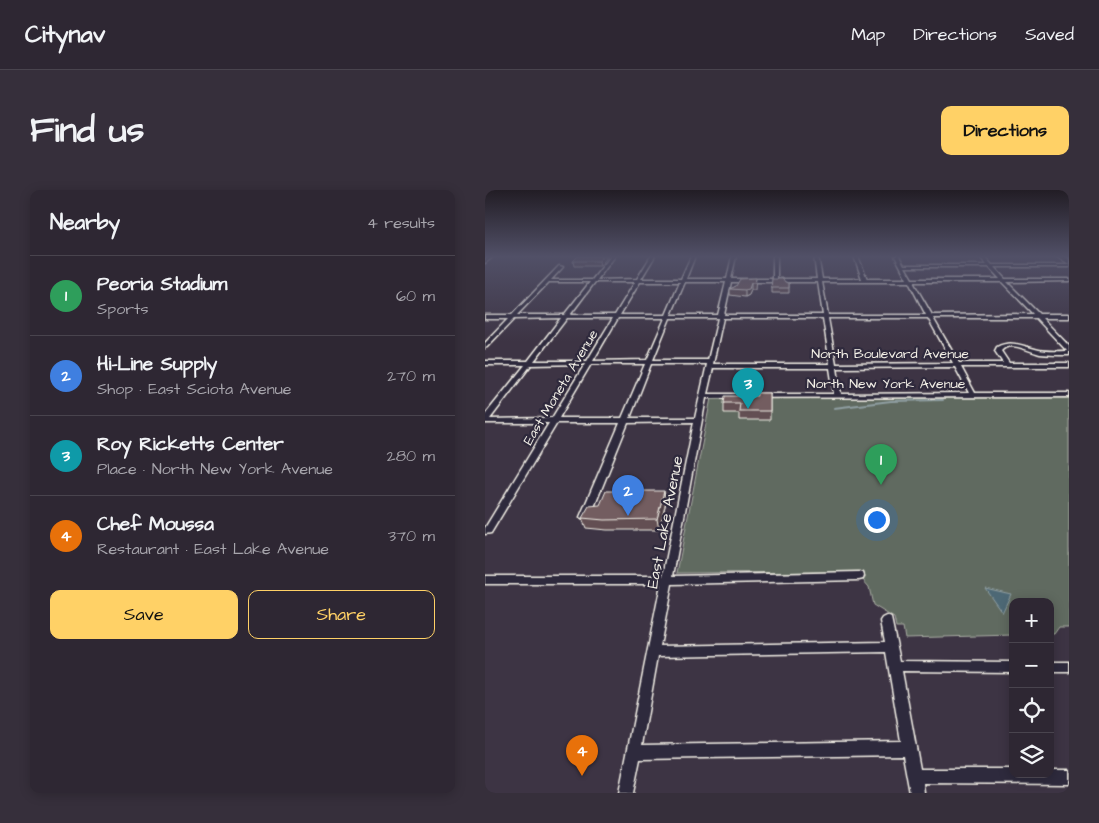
<!DOCTYPE html>
<meta charset="utf-8">
<style>
:root{--surface:#2e2733;--page:#362f3b;--text:#f1f3f6;--muted:#a7a5ac;--line:#49444e;--accent:#ffd166}
body{margin:0;font-family:"Architects Daughter",sans-serif;background:var(--page);color:var(--text)}
.controls{position:absolute;right:15px;bottom:15px;display:grid;overflow:hidden;border-radius:10px;box-shadow:0 2px 12px #0003}
.controls button{width:45px;height:45px;display:grid;place-items:center;padding:0;border:0;border-bottom:1px solid var(--line);background:var(--surface);color:var(--text);font:25px sans-serif}
.you{position:absolute;left:391px;top:329px;width:18px;height:18px;margin:-12px;border:4px solid #fff;border-radius:50%;background:#1a73e8;box-shadow:0 0 0 8px #1a73e833}
.badge{display:grid;place-items:center;width:32px;height:32px;border-radius:50%;background:var(--accent);color:#fff;font-size:16px;font-weight:700}
.pin{position:absolute;translate:-50% -41px;filter:drop-shadow(0 1px 2px #0008)}
.pin::after{content:'';position:absolute;top:26px;width:18px;height:15px;background:inherit;clip-path:polygon(0 0,100% 0,50% 100%)}
.list{margin:0;padding:0;list-style:none}
h2{display:flex;justify-content:space-between;align-items:center;height:65px;margin:0;padding:0 20px;font-size:21px}
h2 small{font-size:16px;font-weight:400;color:var(--muted)}
.list li{display:grid;grid-template-columns:32px 1fr auto;gap:15px;align-items:center;box-sizing:border-box;height:80px;padding:0 20px;border-top:1px solid var(--line)}
.list b{display:block;font-size:19px;white-space:nowrap}
.list p{margin:0;font-size:16px;white-space:nowrap;color:var(--muted)}
.list em{font-size:16px;font-style:normal;color:var(--muted)}
.actions{display:flex;gap:10px;padding:15px 20px}
.actions a{flex:1;padding:11px 0;border:1px solid var(--accent);border-radius:10px;text-align:center;font-size:18px;color:var(--accent)}
.actions .main{background:var(--accent);color:#111}
.icon{flex:none;width:28px;height:28px;fill:none;stroke:currentColor;stroke-width:2;stroke-linecap:round;stroke-linejoin:round}
.map{position:relative;flex:none;width:584px;height:603px;overflow:hidden;border-radius:10px}
header{display:flex;align-items:center;gap:30px;box-sizing:border-box;height:70px;padding:0 25px;background:var(--surface);border-bottom:1px solid var(--line)}
header strong{font-size:24px}
nav{display:flex;gap:28px;margin-inline-start:auto;font-size:18px}
.intro{display:flex;align-items:center;justify-content:space-between;box-sizing:border-box;height:120px;padding:0 30px}
h1{margin:0;font-size:35px}
.button{padding:12px 22px;border-radius:10px;background:var(--accent);color:#111;font-size:18px;font-weight:700}
main{display:flex;gap:30px;padding:0 30px}
aside{flex:1;background:var(--surface);border-radius:10px;box-shadow:0 2px 12px #0003}
.map>svg:first-child{display:block}
</style>
<header>
<strong>Citynav</strong>
<nav><a>Map</a><a>Directions</a><a>Saved</a></nav>
</header>
<div class="intro"><h1>Find us</h1><a class="button">Directions</a></div>
<main>
<aside>
<h2>Nearby<small>4 results</small></h2>
<ul class="list">
<li><span class="badge" style="background:#2e9e5b">1</span><div><b>Peoria Stadium</b><p>Sports</p></div><em>60 m</em></li>
<li><span class="badge" style="background:#3f7fe0">2</span><div><b>Hi-Line Supply</b><p>Shop · East Sciota Avenue</p></div><em>270 m</em></li>
<li><span class="badge" style="background:#0f9aa8">3</span><div><b>Roy Ricketts Center</b><p>Place · North New York Avenue</p></div><em>280 m</em></li>
<li><span class="badge" style="background:#e8710a">4</span><div><b>Chef Moussa</b><p>Restaurant · East Lake Avenue</p></div><em>370 m</em></li>
</ul>
<div class="actions"><a class="main">Save</a><a>Share</a></div>
</aside>
<div class="map">
<svg width="584" height="603" viewBox="0 0 584 603">
<rect width="100%" height="100%" fill="#3d3444"/>
<filter id="ink" filterUnits="userSpaceOnUse"><feTurbulence type="fractalNoise" baseFrequency=".02" numOctaves="2"/><feDisplacementMap in="SourceGraphic" scale="10" xChannelSelector="R" yChannelSelector="G"/><feConvolveMatrix kernelMatrix="1 2 1 2 8 2 1 2 1" color-interpolation-filters="sRGB"/></filter>
<g filter="url(#ink)">
<path fill="#606b60" stroke="#aaaea4" d="M226,208H584V437H574L569,444H565V412H528V445L420,448L418,437H411L409,428L388,415L384,397L371,382L192,383Z"/>
<path fill="#4e6875" stroke="#909fa3" d="M500,398L526,404L517,423V422Z"/>
<g fill="none" stroke-linecap="round" stroke-linejoin="round">
<path stroke="#909fa3" stroke-width="2" d="M349,218L406,211L458,210"/>
<defs>
<g id="minor">
<path d="M4,66H9L0,73V70Z"/>
<path d="M126,66H130L112,90L152,89L166,66H170L156,89H196L206,66H210L201,89H242L247,66H251L246,89H288V66H292V89H332L329,66H333L337,89H377L369,66H373L382,89H422L410,66H414L419,75H502L494,66H499L507,75H584V77H509L520,89H584V91L522,92L554,124H584V128H557L584,156V165C574,165 564,165 555,164C543,161 525,150 516,161L524,173H584V177H476L490,203H584V207L221,208L188,386L374,382L378,383L379,386L378,389L374,390L187,394L175,456L400,452L396,431L398,428L402,426L406,428L415,471L528,472V482L417,481L435,579H528V584H565V580H584V594L438,593L439,603H425L418,565L155,569L148,603H134L176,394H0V386H178L209,232L143,233L105,327L100,330L95,327L135,233H72L6,343L0,344V338L64,233H0V225L40,175H0V171H43L76,128L29,129L2,157L0,158V153L23,129H0V125H27L74,76L78,77L66,90H107ZM420,77H504L515,89H427ZM64,92H105L79,125H32ZM110,92H150L130,125H85ZM155,92H195L181,125H135ZM200,92H241L233,125H186ZM246,92H333L338,125H239ZM337,92H424L441,125H343ZM428,92H517L548,124L447,125ZM82,128H128L102,171H49ZM133,128H180L162,170L108,171ZM185,128H233L223,170H168ZM238,128H338L345,174H228ZM343,128H443L468,173L351,174ZM448,128H551L582,161C573,161 563,162 554,160C539,157 527,149 512,157L510,161L518,173H474ZM100,174L67,228L5,229L46,175ZM106,174H160L137,228H74ZM166,174H222L210,228H145ZM470,177L484,203L356,204L352,178ZM228,178H345L349,204H222ZM401,462L416,551L157,555L173,466Z"/>
<rect x="565" y="472" width="19" height="10"/>
</g>
<path id="highway" d="M572,66H580L584,69V74Z"/>
</defs>
<use href="#minor" stroke="#f4f1e8" stroke-width="3"/>
<use href="#highway" stroke="#f4f1e8" stroke-width="4"/>
<use href="#minor" fill="#2f2a3d" fill-rule="evenodd"/>
<use href="#highway" fill="#2f2a3d" fill-rule="evenodd"/>
</g>
<g fill="#635053" stroke="#f4f1e8">
<path d="M123,66L115,76H89L88,71Z"/>
<path d="M271,88L270,100H266L264,105L260,107L245,105V99Z"/>
<path d="M287,89L304,93V103H287Z"/>
<path d="M285,203V230H254V223H239V213Z"/>
<path d="M181,312L174,340H122L101,338L97,328Z"/>
</g>
<g fill="#504144" stroke="#f4f1e8">
<path d="M118,66H123L115,76L114,71Z"/>
<path d="M266,93V100L264,105L260,107V100Z"/>
<path d="M179,301L181,312L174,340L172,329Z"/>
</g>
<g fill="#735d61" stroke="#f4f1e8">
<path d="M93,66H118L114,71H88Z"/>
<path d="M271,88L270,93H266L264,99L260,100L245,99L251,96L255,89Z"/>
<path d="M287,89H298L300,92L304,93V98H286Z"/>
<path d="M272,203H285V221H254L255,213H239L240,206H272Z"/>
<path d="M121,301H179L172,329L119,330L97,328L104,316L115,315Z"/>
</g>
</g>
<linearGradient id="sky" x2="0" y2="1"><stop stop-color="#221d25"/><stop offset="0.44" stop-color="#515067"/><stop offset="1" stop-color="#515067" stop-opacity="0"/></linearGradient>
<rect width="584" height="151" fill="url(#sky)"/>
<g text-anchor="middle" stroke-width="4.5" stroke-linejoin="round" paint-order="stroke">
<g font-size="14" fill="#f4f1e8" stroke="#2f2a3d">
<text x="405" y="168">North Boulevard Avenue</text>
<text x="401" y="198">North New York Avenue</text>
<text transform="translate(75 197) rotate(-59)" y="5">East Moneta Avenue</text>
</g>
<g font-size="16" fill="#f4f1e8" stroke="#2f2a3d">
<text transform="translate(179 332) rotate(-79)" y="6">East Lake Avenue</text>
</g>
</g>
</svg>
<div class="controls">
<button>+</button>
<button>−</button>
<button><svg class="icon" aria-label="locate" viewBox="0 0 24 24"><circle cx="12" cy="12" r="6"/><path d="M12 2v4M12 18v4M2 12h4M18 12h4"/></svg></button>
<button><svg class="icon" aria-label="layers" viewBox="0 0 24 24"><path d="M12 4l9 5-9 5-9-5zM3 14l9 5 9-5"/></svg></button>
</div>
<div class="you"></div>
<div class="pin badge" style="left:396px;top:295px;background:#2e9e5b">1</div>
<div class="pin badge" style="left:143px;top:326px;background:#3f7fe0">2</div>
<div class="pin badge" style="left:263px;top:219px;background:#0f9aa8">3</div>
<div class="pin badge" style="left:97px;top:586px;background:#e8710a">4</div>
</div>
</main>
